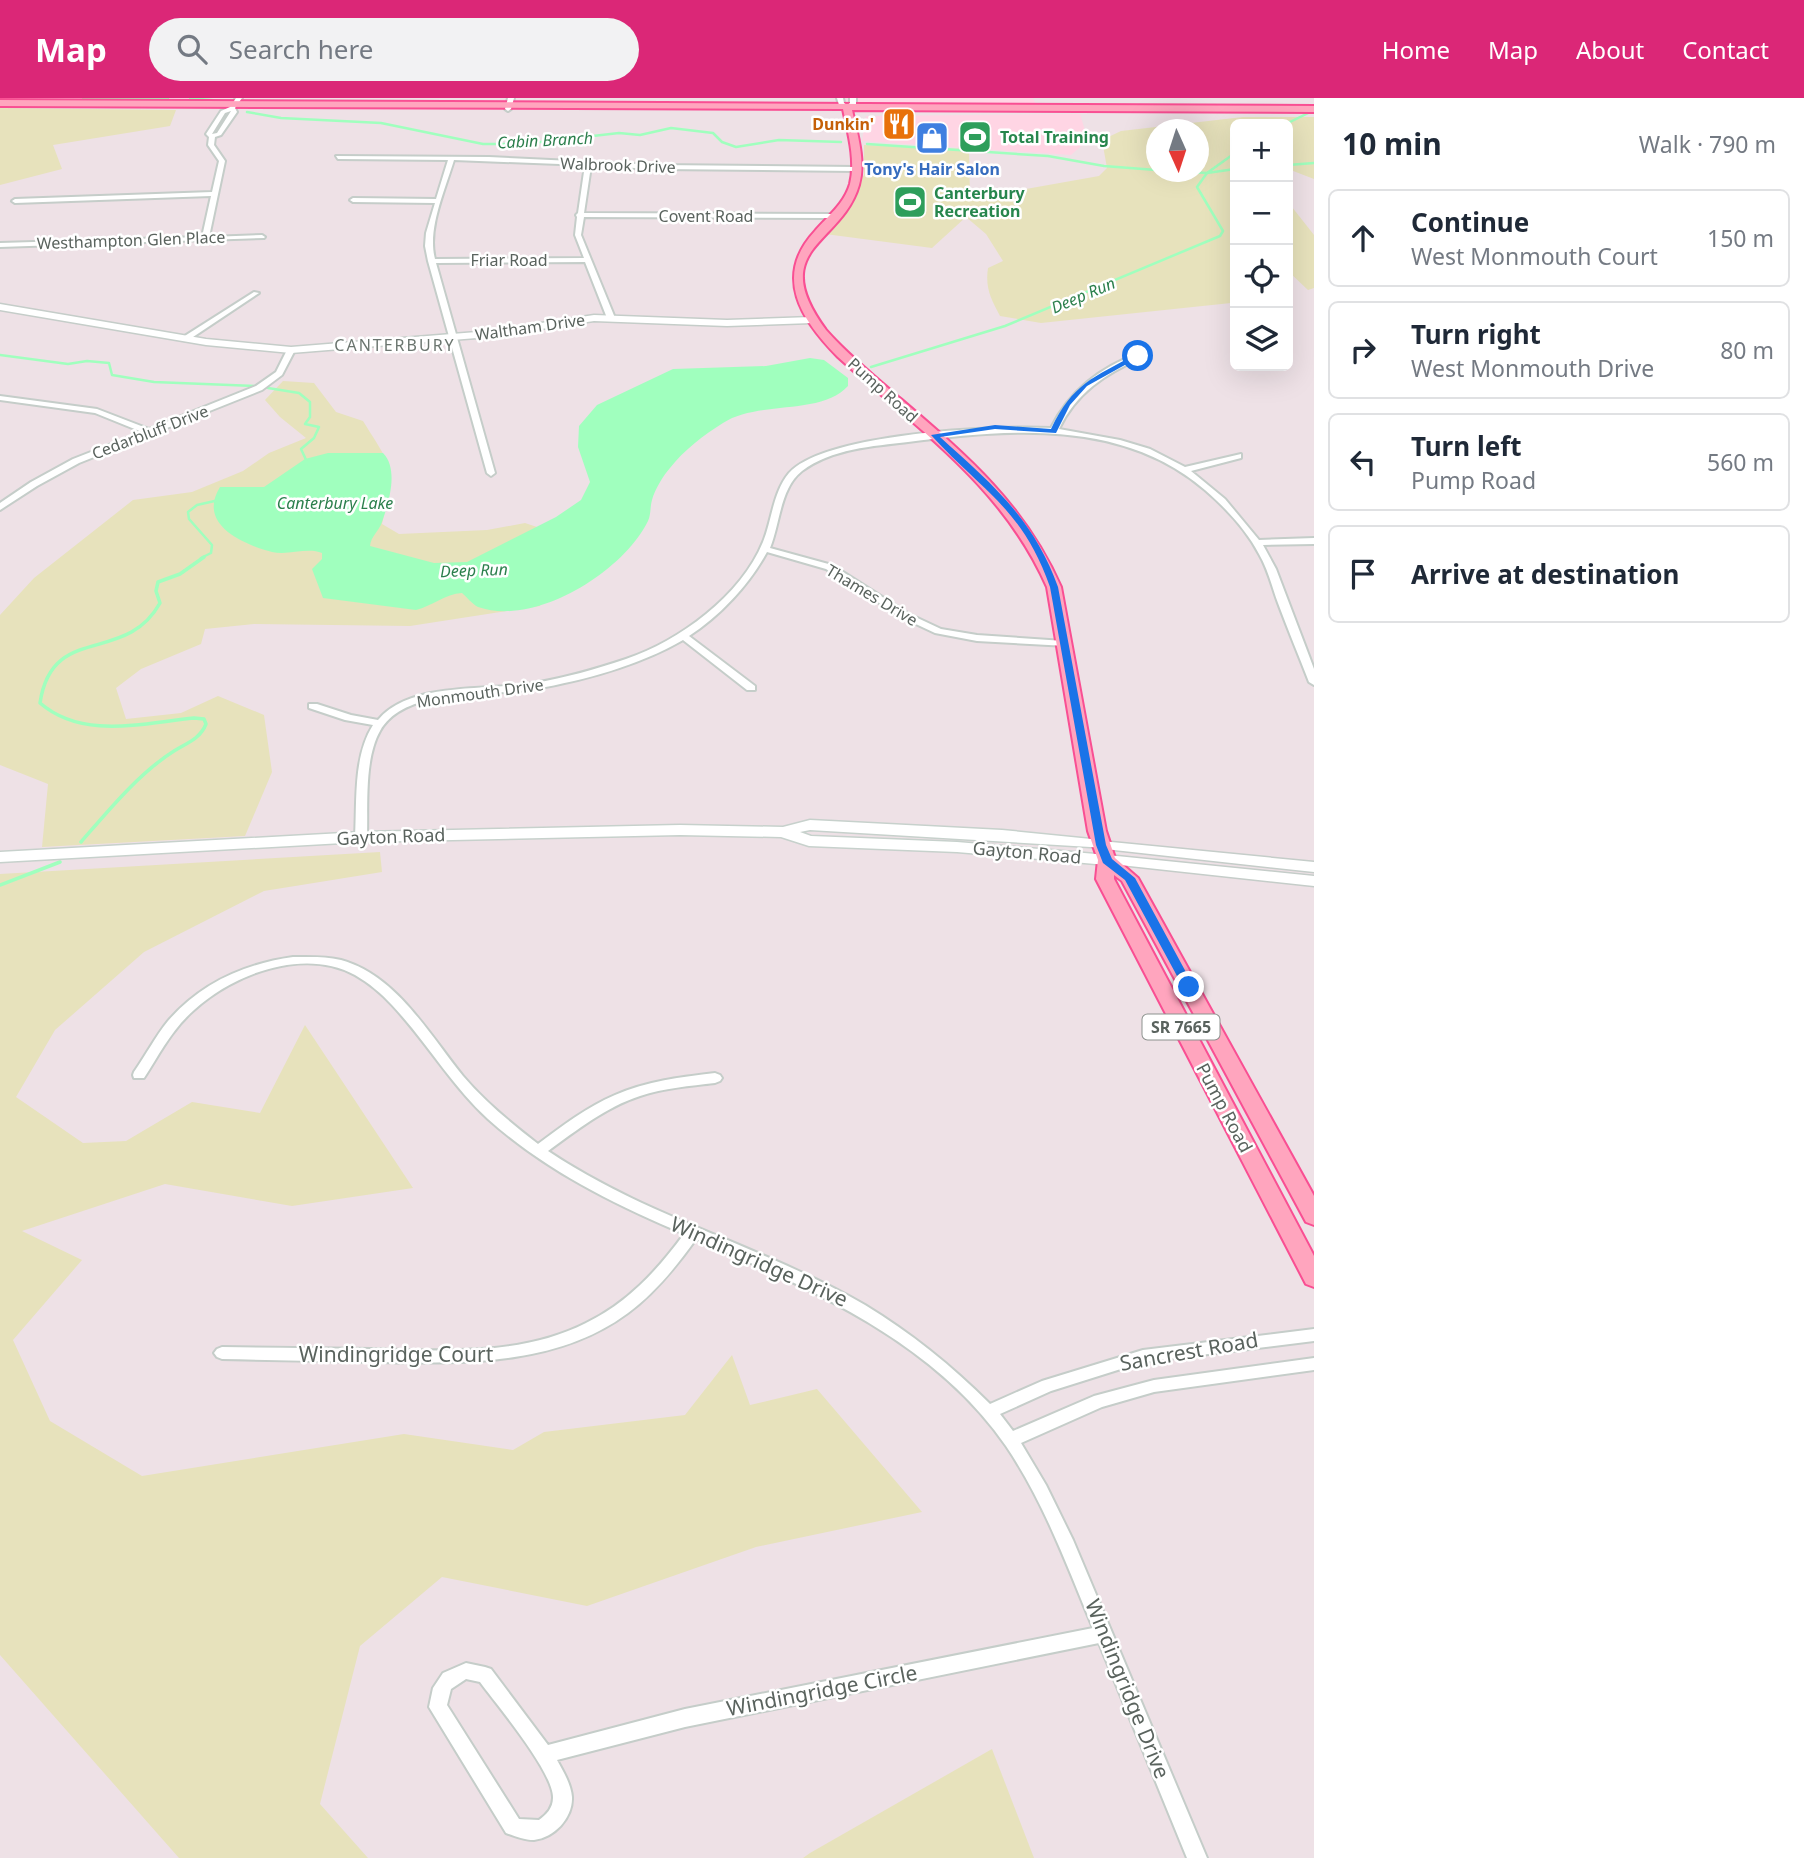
<!DOCTYPE html>
<meta charset="utf-8">
<style>
:root{--surface:#fff;--page:#f2f2f3;--text:#1f2937;--muted:#747a83;--line:#e0e1e3;--accent:#db2777}
body{margin:0;font-family:"Noto Sans",sans-serif;background:var(--page);color:var(--text)}
.controls{position:absolute;right:21px;top:21px;display:grid;overflow:hidden;border-radius:10px;box-shadow:0 7px 28px #0002}
.controls button{width:63px;height:63px;display:grid;place-items:center;padding:0;border:0;border-bottom:2px solid var(--line);background:var(--surface);color:var(--text);font:35px sans-serif}
.compass{position:absolute;left:1146px;top:21px;width:63px;height:63px;border-radius:50%;background:var(--surface);box-shadow:0 7px 28px #0002;rotate:177deg}
.stop{position:absolute;width:21px;height:21px;margin:-16px;border:5px solid #1a73e8;border-radius:50%;background:#fff}
.stop.end{background:#1a73e8;border-color:#fff;box-shadow:0 2px 7px #0008}
.list{margin:0;padding:0;list-style:none}
h2{display:flex;justify-content:space-between;align-items:center;height:91px;margin:0;padding:0 28px;font-size:30px}
h2 small{font-size:23px;font-weight:400;color:var(--muted)}
.list li{display:grid;grid-template-columns:46px 1fr auto;gap:21px;align-items:center;box-sizing:border-box;height:98px;margin:0 14px 14px;padding:0 14px;border:2px solid var(--line);border-radius:10px}
.list b{display:block;font-size:26px;white-space:nowrap}
.list p{margin:0;font-size:23px;white-space:nowrap;color:var(--muted)}
.list em{font-size:23px;font-style:normal;color:var(--muted)}
.icon{flex:none;width:38px;height:38px;fill:none;stroke:currentColor;stroke-width:2;stroke-linecap:round;stroke-linejoin:round}
.map{position:relative;flex:none;width:1314px;height:1760px;overflow:hidden}
header{display:flex;align-items:center;gap:42px;box-sizing:border-box;height:98px;padding:0 35px;background:var(--accent);color:#fff}
header strong{font-size:33px}
nav{display:flex;gap:38px;margin-inline-start:auto;font-size:24px}
.search{width:490px;height:63px;background:var(--page);display:flex;align-items:center;gap:18px;box-sizing:border-box;padding:0 24px;border-radius:38px;color:var(--muted);font-size:26px}
main{display:flex}
aside{flex:1;background:var(--surface)}
.map>svg:first-child{display:block}
</style>
<header>
<strong>Map</strong>
<div class="search"><svg class="icon" aria-label="search" viewBox="0 0 24 24"><circle cx="10" cy="10" r="6"/><path d="M15 15l6 6"/></svg>Search here</div>
<nav><a>Home</a><a>Map</a><a>About</a><a>Contact</a></nav>
</header>
<main>
<div class="map">
<svg width="1314" height="1760" viewBox="0 0 1314 1760">
<rect width="100%" height="100%" fill="#eee1e6"/>
<g fill="#ffd5e4">
<path d="M853,0H1033L1037,10L861,7Z"/>
<path d="M1080,16L1088,42L1071,57L862,43L866,18Z"/>
</g>
<g fill="#e7e2bc" fill-rule="evenodd">
<path d="M0,10L176,12L170,28L53,47L62,71L0,87Z"/>
<path d="M1243,19H1314V81L1288,71V26H1235V204L1231,205L1041,225L1000,218C991,201 985,190 988,170L1003,163L986,136L966,119L932,150L825,136L864,77V47L969,51L970,101L1099,78L1107,70L1102,42L1121,33ZM1156,32H1198V74H1156Z"/>
<path d="M1288,104L1314,137V190L1308,192L1288,173Z"/>
<path d="M283,283L314,285L336,314L363,323C394,373 395,366 382,426L399,436L487,432L525,425L537,429L540,508L410,528L254,526L205,531L201,546L141,571L116,590L126,621L181,615L218,598L264,617L272,674L245,738L42,749L48,686L0,667V517L34,480L133,402L192,394L243,373L269,355L306,340L280,319L265,302Z"/>
<path d="M380,754L382,774L264,793L144,854L55,932L16,999L83,1045L126,1043L192,1004L260,1015L305,927L413,1090L292,1108L165,1086L22,1133L82,1162L13,1242L50,1323L142,1378L404,1336L513,1352L544,1334L685,1317L732,1257L750,1307L817,1291L922,1414L756,1449L587,1508L442,1479L360,1548L320,1706L368,1760H179L0,1557V776Z"/>
<path d="M992,1651L1034,1760H803L810,1755Z"/>
</g>
<path fill="#a0ffbe" d="M810,260L824,262L848,280V288C821,318 758,302 723,325C705,336 683,353 670,370C663,378 655,391 652,402C650,409 651,417 648,423C623,474 535,529 478,509C472,506 467,499 462,495C445,496 432,508 416,512L323,500L312,471L322,461V455C307,449 288,458 272,454C242,446 197,426 220,389H264L305,361L328,355H383C399,371 389,404 382,424C379,433 371,438 370,448L434,465L467,464L556,419L581,402L590,384L578,349L579,328L597,307L673,271L766,268Z"/>
<g fill="none" stroke-linecap="round" stroke-linejoin="round">
<g stroke="#a0ffbe" stroke-width="2.5">
<path d="M83,0H168"/>
<path d="M190,0L221,3"/>
<path d="M247,14L281,20L381,25L483,46H523L619,35L640,37L671,30L713,35L722,44L736,49L779,42L841,44"/>
<path d="M1286,26L1314,12"/>
<path d="M867,46L1048,58L1104,68L1156,72"/>
<path d="M1288,67L1314,65"/>
<path d="M1188,74L1207,75L1235,55"/>
<path d="M0,257L68,266L87,263L109,265L112,277L154,284L255,288"/>
<path d="M871,269L1005,228L1220,138L1223,133L1197,89L1207,75L1235,71"/>
<path d="M268,290L299,295L310,304V319L305,326L319,329L314,340L301,351L308,366"/>
<path d="M201,460L211,455L212,447L189,421L188,414L197,407L219,402"/>
</g>
<g stroke="#a0ffbe" stroke-width="3.5">
<path d="M81,744C108,713 139,675 174,653C187,645 200,641 206,626L204,621L194,620C142,625 83,642 40,605C52,524 125,568 160,505L156,493L158,484L180,476L204,459"/>
<path d="M0,787L60,764"/>
</g>
<defs>
<g id="minor">
<path d="M236,0H242L235,10L237,14L221,37L215,39L214,47L225,63L209,139L262,137L265,139L264,140L0,149V145L202,139L211,98L15,105L12,103L15,101L212,94L219,63L208,47L209,39L206,36L221,13L230,9ZM231,13L217,35L212,36L225,15Z"/>
<path d="M508,0H514L511,11L508,13L505,11Z"/>
<path d="M837,0H843L844,5L847,7L850,5V0H856V6L845,10L839,7Z"/>
<path d="M336,58L489,59L658,67L856,69L859,71L856,73L658,71L591,68L584,115L832,116L835,118L832,120L584,119L581,137L615,220L611,222L607,220L585,164L436,165L495,375L491,378L487,375L428,163L425,148L426,135L435,105L353,104L350,102L353,100L436,101L448,62L338,61ZM454,62L585,67L578,115L576,117L577,119L575,137L584,160L435,161C427,131 445,92 454,62Z"/>
<path d="M254,194L259,195L187,243L180,241Z"/>
<path d="M288,250L295,252L282,277L262,292L79,365L37,388L0,412V405L31,384L73,361L142,334L95,315L0,302V298L97,311L149,331L256,288L276,274Z"/>
<path d="M1138,256L1142,258L1141,260C1105,276 1076,295 1059,331L1120,342L1150,351L1185,369L1241,356V360L1191,373L1225,401L1259,442L1314,440V446L1263,447L1276,471L1314,571V587L1309,584C1299,558 1288,532 1278,505C1272,489 1268,471 1259,456C1247,433 1226,410 1205,392C1123,321 1009,331 908,344C873,348 831,351 802,373C780,390 780,426 770,450L832,467L909,516L941,531L977,537L1064,543L1069,546L1067,548L977,543L935,535L903,520L826,471L767,454C749,487 720,518 689,538L755,588V592H747L683,542C638,568 585,582 535,591C491,599 405,588 380,633C364,661 368,708 367,739L361,742L355,739C357,703 353,659 373,627L345,622L309,610V606H317L351,617L378,622C410,583 488,593 534,585C565,580 596,571 626,561C679,543 741,498 763,444C772,422 773,394 789,375C825,335 997,327 1051,330C1069,294 1100,269 1138,256Z"/>
<path d="M293,859C309,859 325,858 341,862C396,877 429,936 463,978C485,1004 511,1025 538,1046C562,1028 587,1009 615,997C647,983 681,979 715,975L720,977L722,980L720,983L715,985C690,988 664,990 640,998C606,1009 577,1032 548,1053C646,1119 763,1148 865,1207C911,1235 952,1268 990,1306L1042,1283L1143,1252L1314,1231V1243L1143,1264L1051,1293L1000,1316L1013,1333L1094,1298L1154,1282L1314,1260V1272L1154,1294L1102,1309L1021,1345L1046,1387L1073,1442L1207,1760H1187L1099,1545L685,1629L557,1662C563,1673 571,1686 572,1699C573,1720 554,1740 534,1742C524,1742 515,1738 506,1735L429,1609L433,1590L443,1575L466,1565L485,1569L491,1571L548,1647L685,1611L1093,1530C1067,1468 1044,1404 1006,1348C933,1242 809,1190 696,1141C676,1169 655,1195 628,1215C554,1270 458,1265 371,1264C321,1263 272,1262 222,1261L217,1259L214,1255L217,1251L222,1249C272,1250 322,1250 371,1251C443,1253 521,1258 586,1225C627,1205 657,1173 684,1136C613,1106 545,1072 488,1021C451,987 426,943 392,907C382,896 369,885 355,877C304,849 233,876 194,912C172,931 159,957 144,980H134L133,977L134,974C146,957 155,939 168,923C201,885 244,866 293,859ZM466,1581L480,1584C497,1607 554,1675 553,1700C553,1710 546,1717 539,1722L519,1721L447,1607L451,1591Z"/>
</g>
<g id="tertiary">
<path d="M0,206L206,241L291,249L489,233L594,217L727,222L812,219L817,222L812,225L727,228L594,223L489,239L291,255L206,247L0,212Z"/>
<path d="M1101,743L1314,764V774L1096,750L1094,747Z"/>
<path d="M1107,757L1314,778V788L1102,765L1100,762L1102,759Z"/>
</g>
<path id="secondary" d="M810,722L1002,732L1101,742L1109,747L1107,750L810,732L800,734L811,738L957,744L1107,757L1115,762L1107,767L957,754L809,748L781,739L680,737L361,744L0,764V754L361,734L680,727L783,729Z"/>
<path id="primary" d="M0,2L1314,8V14L852,12C857,35 866,63 859,87C842,147 765,149 826,232C847,256 872,276 896,297C965,356 1024,405 1061,489L1106,733L1115,760L1138,780L1314,1098V1127L1306,1124L1122,783L1114,777V781L1314,1158V1189L1306,1186L1096,781L1098,762L1088,733L1047,489C1002,387 917,331 838,259C801,222 773,178 815,133C828,118 844,106 850,86C856,62 848,35 843,11L0,8Z"/>
</defs>
<use href="#minor" stroke="#c5cdc9" stroke-width="4"/>
<use href="#tertiary" stroke="#c5cdc9" stroke-width="3"/>
<use href="#secondary" stroke="#c7d1cc" stroke-width="3"/>
<use href="#primary" stroke="#f94f93" stroke-width="4"/>
<use href="#minor" fill="#fff" fill-rule="evenodd"/>
<use href="#tertiary" fill="#fff" fill-rule="evenodd"/>
<use href="#secondary" fill="#fff" fill-rule="evenodd"/>
<use href="#primary" fill="#ffa5be" fill-rule="evenodd"/>
</g>
<path fill="#1a73e8" d="M1136,256L1141,258L1087,288L1070,307L1056,335L995,331L940,339C992,386 1034,421 1058,489L1106,747L1112,761L1135,780L1194,889L1189,893L1183,889L1125,782L1103,765L1096,747L1050,489C1022,410 983,394 931,337L995,327L1051,331C1073,285 1093,280 1136,256Z"/>
<defs>
<symbol id="restaurant-square" viewBox="-11 -11 22 22"><rect x="-9" y="-9" width="18" height="18" rx="4" fill="#e8710a" stroke="#fff"/><path d="M-5-6h1v4h1v-4h1v4h1v-4h1v5L-1.5 .5V6h-2V.5L-5-1ZM5-6V6H3V1.5H1.5Q1.5-4 5-6Z" fill="#fff"/></symbol>
<symbol id="stadium-square" viewBox="-11 -11 22 22"><rect x="-9" y="-9" width="18" height="18" rx="4" fill="#2e9e5b" stroke="#fff"/><path d="M0-5a6.5 5 0 1 0 0 10a6.5 5 0 1 0 0-10ZM-3.5-1.8h7v3.6h-7Z" fill="#fff"/></symbol>
<symbol id="shop-square" viewBox="-11 -11 22 22"><rect x="-9" y="-9" width="18" height="18" rx="4" fill="#3f7fe0" stroke="#fff"/><path d="M-5-2.5h2.3a2.7 3.5 0 0 1 5.4 0H5L5.5 6h-11ZM-1.5-2.5h3a1.5 2.3 0 0 0-3 0Z" fill="#fff"/></symbol>
</defs>
<g fill-rule="evenodd">
<use href="#restaurant-square" x="880" y="7" width="38" height="38"/>
<use href="#stadium-square" x="956" y="20" width="38" height="38"/>
<use href="#shop-square" x="913" y="21" width="38" height="38"/>
<use href="#stadium-square" x="891" y="85" width="38" height="38"/>
</g>
<g text-anchor="middle" stroke-width="5" stroke-linejoin="round" paint-order="stroke">
<g font-size="16" font-weight="bold" fill="#c56008" stroke="#fff" text-anchor="end">
<text x="874" y="32">Dunkin'</text>
</g>
<g font-size="16" font-weight="bold" fill="#27864d" stroke="#fff" text-anchor="start">
<text x="1000" y="45">Total Training</text>
<text x="934" y="101">Canterbury<tspan x="934" dy="18">Recreation</tspan></text>
</g>
<g font-size="16" font-style="italic" fill="#2b7f4c" stroke="#fff">
<text transform="translate(545 42) rotate(-3)" y="6">Cabin Branch</text>
<text transform="translate(1083 197) rotate(-23)" y="6">Deep Run</text>
<text x="335" y="411">Canterbury Lake</text>
<text transform="translate(474 472) rotate(-2)" y="6">Deep Run</text>
</g>
<g font-size="16" fill="#5a635e" stroke="#fff">
<text transform="translate(618 67) rotate(2)" y="6">Walbrook Drive</text>
<text x="706" y="124">Covent Road</text>
<text transform="translate(131 142) rotate(-2)" y="6">Westhampton Glen Place</text>
<text x="509" y="168">Friar Road</text>
<text transform="translate(530 229) rotate(-8)" y="6">Waltham Drive</text>
<text transform="translate(883 292) rotate(42)" y="6">Pump Road</text>
<text transform="translate(150 334) rotate(-21)" y="6">Cedarbluff Drive</text>
<text transform="translate(872 497) rotate(31)" y="6">Thames Drive</text>
<text transform="translate(480 595) rotate(-8)" y="6">Monmouth Drive</text>
</g>
<g font-size="16" font-weight="bold" fill="#366cbe" stroke="#fff">
<text x="932" y="77">Tony's Hair Salon</text>
</g>
<g font-size="16" letter-spacing="2" fill="#6b756f" stroke="#fff">
<text x="395" y="253">CANTERBURY</text>
</g>
<rect fill="#fff" stroke="#8c928e" stroke-width="2" x="1142.5" y="916.5" width="77" height="25" rx="5"/>
<g font-size="16" font-weight="bold" fill="#5a635e">
<text x="1181" y="935">SR 7665</text>
</g>
<g font-size="18" fill="#5a635e" stroke="#fff">
<text transform="translate(391 739) rotate(-2)" y="6">Gayton Road</text>
<text transform="translate(1027 755) rotate(5)" y="6">Gayton Road</text>
<text transform="translate(1224 1010) rotate(62)" y="6">Pump Road</text>
</g>
<g font-size="21" fill="#5a635e" stroke="#fff">
<text transform="translate(759 1164) rotate(24)" y="7">Windingridge Drive</text>
<text transform="translate(1189 1254) rotate(-10)" y="7">Sancrest Road</text>
<text x="396" y="1264">Windingridge Court</text>
<text transform="translate(1127 1591) rotate(68)" y="7">Windingridge Drive</text>
<text transform="translate(822 1593) rotate(-11)" y="7">Windingridge Circle</text>
</g>
</g>
</svg>
<div class="controls">
<button>+</button>
<button>−</button>
<button><svg class="icon" aria-label="locate" viewBox="0 0 24 24"><circle cx="12" cy="12" r="6"/><path d="M12 2v4M12 18v4M2 12h4M18 12h4"/></svg></button>
<button><svg class="icon" aria-label="layers" viewBox="0 0 24 24"><path d="M12 4l9 5-9 5-9-5zM3 14l9 5 9-5"/></svg></button>
</div>
<svg class="compass" viewBox="-18 -18 36 36"><path d="M0-13l5 13h-10z" fill="#e53935"/><path d="M0 13l5-13h-10z" fill="#747a83"/></svg>
<div class="stop" style="left:1138px;top:258px"></div>
<div class="stop end" style="left:1189px;top:889px"></div>
</div>
<aside>
<h2>10 min<small>Walk · 790 m</small></h2>
<ul class="list">
<li><svg class="icon" aria-label="ahead" viewBox="0 0 24 24"><path d="M12 20V5M6 11l6-6 6 6"/></svg><div><b>Continue</b><p>West Monmouth Court</p></div><em>150 m</em></li>
<li><svg class="icon" aria-label="right" viewBox="0 0 24 24"><path d="M7 20v-9h11M14 6l5 5-5 5"/></svg><div><b>Turn right</b><p>West Monmouth Drive</p></div><em>80 m</em></li>
<li><svg class="icon" aria-label="left" viewBox="0 0 24 24"><path d="M17 20v-9H6M10 6l-5 5 5 5"/></svg><div><b>Turn left</b><p>Pump Road</p></div><em>560 m</em></li>
<li><svg class="icon" aria-label="arrive" viewBox="0 0 24 24"><path d="M6 21V4h12l-3 4 3 4H6"/></svg><div><b>Arrive at destination</b></div></li>
</ul>
</aside>
</main>
